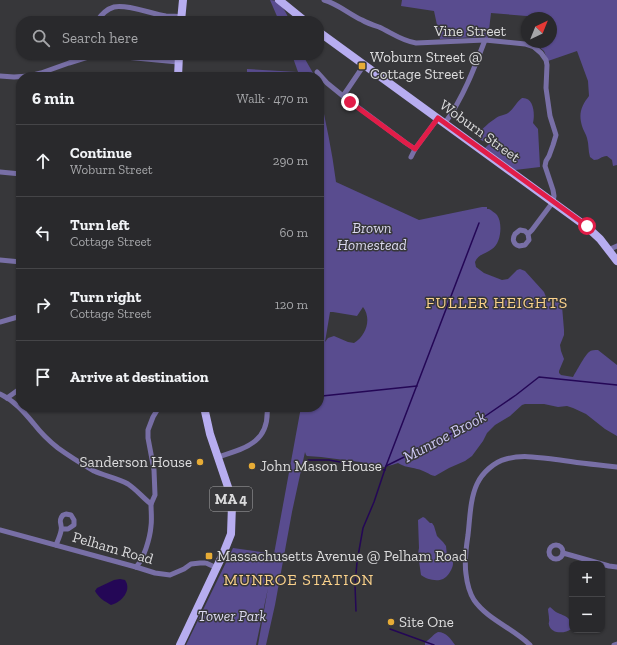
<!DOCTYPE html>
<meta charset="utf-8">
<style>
:root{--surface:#29292c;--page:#353538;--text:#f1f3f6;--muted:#a5a6a9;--line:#454548}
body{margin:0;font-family:"Zilla Slab",serif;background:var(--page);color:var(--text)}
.controls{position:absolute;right:12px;bottom:12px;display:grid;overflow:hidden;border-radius:8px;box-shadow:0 1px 3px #0004}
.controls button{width:36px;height:36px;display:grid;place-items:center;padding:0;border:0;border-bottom:1px solid var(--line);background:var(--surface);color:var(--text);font:20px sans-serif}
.compass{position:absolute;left:521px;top:12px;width:36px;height:36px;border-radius:50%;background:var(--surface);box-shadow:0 1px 3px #0004;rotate:43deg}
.stop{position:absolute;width:12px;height:12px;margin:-9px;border:3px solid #e11d48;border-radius:50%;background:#fff}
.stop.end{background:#e11d48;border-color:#fff;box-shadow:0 1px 4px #0008}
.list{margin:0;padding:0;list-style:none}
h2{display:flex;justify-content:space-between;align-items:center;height:52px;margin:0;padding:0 16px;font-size:17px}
h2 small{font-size:13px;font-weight:400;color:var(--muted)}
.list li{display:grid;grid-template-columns:26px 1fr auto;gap:12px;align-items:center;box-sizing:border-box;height:72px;padding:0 16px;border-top:1px solid var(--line)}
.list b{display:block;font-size:15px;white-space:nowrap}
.list p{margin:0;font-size:13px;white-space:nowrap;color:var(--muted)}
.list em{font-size:13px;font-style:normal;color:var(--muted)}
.icon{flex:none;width:22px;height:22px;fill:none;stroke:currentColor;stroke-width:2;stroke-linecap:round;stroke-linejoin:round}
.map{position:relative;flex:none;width:617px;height:645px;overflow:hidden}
.search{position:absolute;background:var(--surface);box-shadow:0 1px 3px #0004;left:16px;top:16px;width:308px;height:44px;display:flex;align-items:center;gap:10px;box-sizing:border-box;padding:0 14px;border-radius:16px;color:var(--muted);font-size:15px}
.panel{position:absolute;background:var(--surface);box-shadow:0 1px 3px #0004;left:16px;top:72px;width:308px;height:340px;border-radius:16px}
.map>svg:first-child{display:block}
</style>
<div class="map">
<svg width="617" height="645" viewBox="0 0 617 645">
<rect width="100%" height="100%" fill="#37373a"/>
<g fill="#594c8f" fill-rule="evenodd">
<path d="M270,0C281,0 286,13 290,21H279Z"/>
<path d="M402,0H617V165L613,166L612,160L607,156C601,156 600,160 594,160L590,157C588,151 589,144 587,138C586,134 583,130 582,126C578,113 582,105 589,96L588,81L577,51L548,61L544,51L536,44L537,42H551V18H539V17L491,13L488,38L477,37L440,39L434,11L401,6Z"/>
<path d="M292,55H306L305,59L313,73L315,77H247V69L298,72Z"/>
<path d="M319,86V92C326,122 332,151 336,182L419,220L482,207H487V209H489C491,210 495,213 497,215C503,223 501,244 492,249C486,254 478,254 475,262L476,267L484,273L502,280L508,279L517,270L520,269L525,271L544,292L546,297L560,303L562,306L564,330V335L560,345L561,351L564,359L559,371V373L561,375L573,377C576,372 585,355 589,352C591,350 595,350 598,350L617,365V436L605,429L586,414L573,408L567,406L558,407L544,404H525L522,405L510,416L495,425L487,433L483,441L472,456L465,461L449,468L435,476C429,475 424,470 417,469C410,467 404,467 398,463L392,465L383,467L360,462L321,457L307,456L306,455L305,452L292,512L275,605L266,645H258L268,588L256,645H186L233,548L274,554L301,407H319ZM363,307C372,319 366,336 354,343L348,342L334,336L328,338L325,342L330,312H333L357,316Z"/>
<path d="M522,98C534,97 535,114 533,123L538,129L540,167L515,170L485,148L492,141C486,142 481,142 477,136C481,129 490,122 496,118C500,115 505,115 508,113C514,109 516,102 522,98Z"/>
<path d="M423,517L425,518L430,523H432L434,526L437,536L443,542L446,546L447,556C447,556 452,559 452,559C456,565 448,577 443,579C436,582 426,579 421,575L418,554L419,548L418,520Z"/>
<path d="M550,607C553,609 555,612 558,613C567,617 571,617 571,629C565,634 551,634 549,625C548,623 550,621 549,619C549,615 548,612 548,609Z"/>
<path d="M438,632C446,632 451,639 455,645H425V642C431,639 433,634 438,632Z"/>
</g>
<path fill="#240756" d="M120,579L125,580C132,590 122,602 111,605C104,601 99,598 95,591L97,588L114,580Z"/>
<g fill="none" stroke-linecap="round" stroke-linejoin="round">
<g stroke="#240756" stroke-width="1.5">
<path d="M322,396L417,386"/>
<path d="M308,460H329L385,470"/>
<path d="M386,466L479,223"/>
<path d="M356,611L355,585L357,562L363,528L374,502L386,466L481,419L516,395L539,377L617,385"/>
<path d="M390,629L434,645"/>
</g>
<g stroke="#786fa6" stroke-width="5">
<path d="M324,0C338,4 349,14 362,20C367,23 373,25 379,27C392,33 402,41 416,43L485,40L525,44L534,47L541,53L546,60L547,65L546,88L550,116L556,135L553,145L549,156L546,161L545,166L553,190L554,196L553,202L532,230L528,234L525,231L520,230L515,234C512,239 513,244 519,246L525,245L529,240L528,234"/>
<path d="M97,21C101,15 107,9 114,7C127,4 152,14 166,16C171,16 176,16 181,17"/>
<path d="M317,72L327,83L343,96L406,143L415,149"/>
<path d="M0,76L14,77L29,76L41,73L69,63L88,57L104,55L178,62"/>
<path d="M343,96L364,65"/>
<path d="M445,123C463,98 474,69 485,40"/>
<path d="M411,157L415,149L438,118"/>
<path d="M0,172L21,174"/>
<path d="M608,250L617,246"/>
<path d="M0,260L21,262"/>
<path d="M0,322L21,316"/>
<path d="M0,394C15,401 24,412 34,424C41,433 49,441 58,448C69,456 82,464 94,471C105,476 118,478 128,484C137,490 143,498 151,504C151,511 152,519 151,526C150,538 144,559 136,567"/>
<path d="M7,398L21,388"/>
<path d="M218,457C246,448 270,442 267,407"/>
<path d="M151,504L155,495L154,470L148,438V430L153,417L159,407"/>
<path d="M0,530L136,567L155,573L170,575L184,569L191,564L200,563H206L217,568"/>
<path d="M56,545C58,540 60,536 61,531C63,524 57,522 63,515L66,514L71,515L74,520V525L68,529H62"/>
<circle cx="556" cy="552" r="7"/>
<path d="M563,553L609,566L617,567"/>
<path d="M530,645C513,628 488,620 474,600C469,592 467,583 466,574C464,561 466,548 468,535C470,518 470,499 477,484C482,473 494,462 506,459C523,454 542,458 560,460C579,463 598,465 617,467"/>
<path d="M614,645L617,644"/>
</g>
<g stroke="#b7adf0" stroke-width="8">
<path d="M279,0L305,21"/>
<path d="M181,21L183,0"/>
<path d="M319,32L587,227L600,239L617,261"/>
<path d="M178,77L179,55"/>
<path d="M180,645L223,554L231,534L232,505L230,493L210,434L204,407"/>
</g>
</g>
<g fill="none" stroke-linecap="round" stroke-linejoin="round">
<path stroke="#e11d48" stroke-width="5" d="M350,102L406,143L415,149L438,118L587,226"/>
</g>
<g fill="#e7ac36" stroke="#37373a" stroke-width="1.5">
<rect x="358" y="62" width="8" height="8" rx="2"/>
<circle cx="200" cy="462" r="4"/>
<circle cx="252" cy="466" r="4"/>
<rect x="205" y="552" width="8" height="8" rx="2"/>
<circle cx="391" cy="622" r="4"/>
</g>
<g text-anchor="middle" stroke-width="3" stroke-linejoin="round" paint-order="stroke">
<rect fill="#37373a" stroke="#aaaaab" stroke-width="1" x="210" y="487" width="42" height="24" rx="3"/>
<g font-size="14" font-weight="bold" fill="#dbdbdc">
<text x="231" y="504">MA 4</text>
</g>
<g font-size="15" fill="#dbdbdc" stroke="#37373a">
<text x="470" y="36">Vine Street</text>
<text transform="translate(480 131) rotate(36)" y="5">Woburn Street</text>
<text transform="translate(113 548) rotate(16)" y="5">Pelham Road</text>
</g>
<g font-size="15" fill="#dbdbdc" stroke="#37373a" text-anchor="start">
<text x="370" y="62">Woburn Street @<tspan x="370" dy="17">Cottage Street</tspan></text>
<text x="192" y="467" text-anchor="end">Sanderson House</text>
<text x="260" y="471">John Mason House</text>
<text x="217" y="561">Massachusetts Avenue @ Pelham Road</text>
<text x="399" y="627">Site One</text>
</g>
<g font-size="15" font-style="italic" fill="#dbd9ef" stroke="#37373a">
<text x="372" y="233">Brown<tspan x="372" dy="17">Homestead</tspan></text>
<text x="232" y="621">Tower Park</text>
</g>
<g font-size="16" letter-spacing="1" fill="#fbd28b" stroke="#37373a">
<text x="497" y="308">FULLER HEIGHTS</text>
<text x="299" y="585">MUNROE STATION</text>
</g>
<g font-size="16" font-style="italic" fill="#cfc9f6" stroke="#37373a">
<text transform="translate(444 436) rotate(-28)" y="6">Munroe Brook</text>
</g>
</g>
</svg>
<div class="controls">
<button>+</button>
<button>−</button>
</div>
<svg class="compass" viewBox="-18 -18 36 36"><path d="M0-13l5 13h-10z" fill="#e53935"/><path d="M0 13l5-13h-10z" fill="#a5a6a9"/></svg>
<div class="stop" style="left:587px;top:226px"></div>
<div class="stop end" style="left:350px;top:102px"></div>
<div class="search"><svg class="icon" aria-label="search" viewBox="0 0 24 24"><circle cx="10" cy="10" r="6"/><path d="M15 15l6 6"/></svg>Search here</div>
<section class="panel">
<h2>6 min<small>Walk · 470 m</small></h2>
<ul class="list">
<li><svg class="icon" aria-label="ahead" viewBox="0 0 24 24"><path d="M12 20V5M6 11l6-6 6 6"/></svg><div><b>Continue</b><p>Woburn Street</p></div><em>290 m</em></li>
<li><svg class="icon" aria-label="left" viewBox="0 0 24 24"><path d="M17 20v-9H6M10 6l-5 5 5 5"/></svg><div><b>Turn left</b><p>Cottage Street</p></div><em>60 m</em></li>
<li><svg class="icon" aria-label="right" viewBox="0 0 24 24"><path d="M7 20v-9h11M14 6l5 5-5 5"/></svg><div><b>Turn right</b><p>Cottage Street</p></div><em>120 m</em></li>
<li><svg class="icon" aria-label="arrive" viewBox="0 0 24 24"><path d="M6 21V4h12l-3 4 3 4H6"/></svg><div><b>Arrive at destination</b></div></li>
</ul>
</section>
</div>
